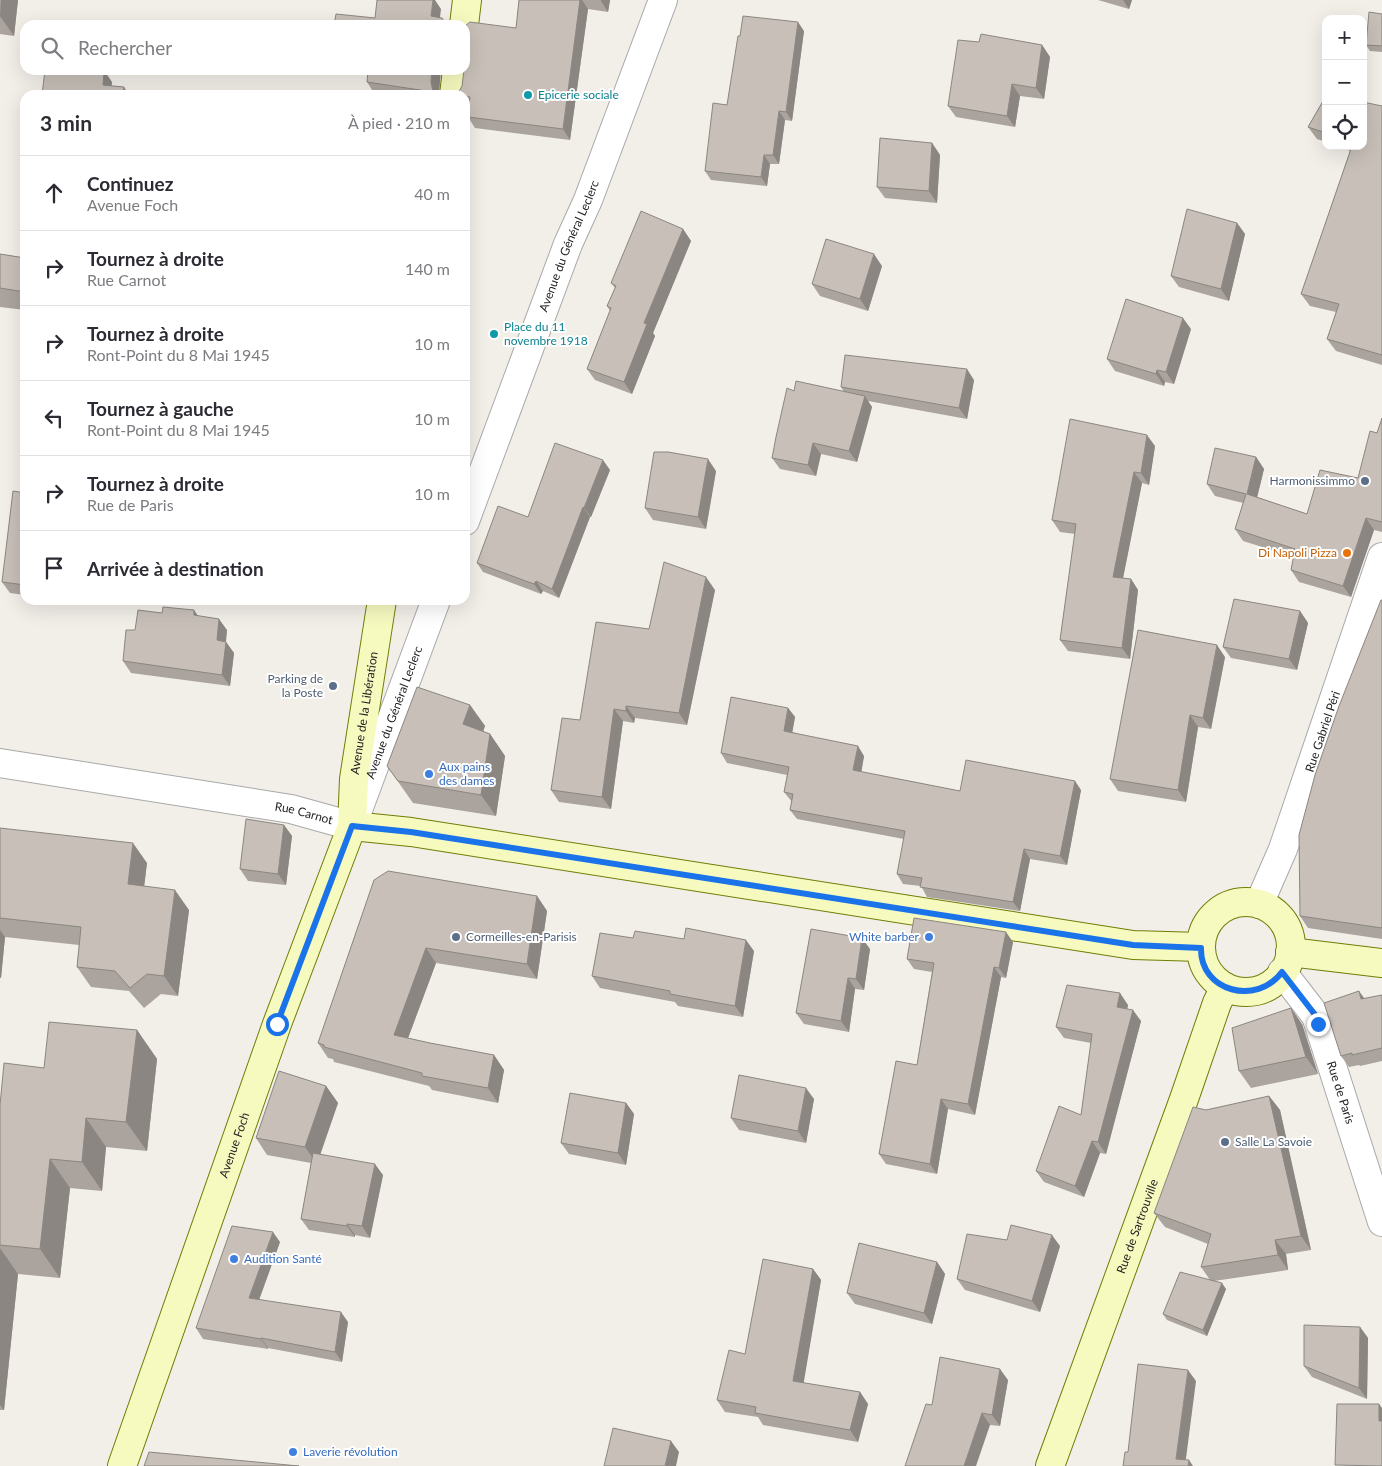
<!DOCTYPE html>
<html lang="fr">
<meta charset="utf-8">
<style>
:root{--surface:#fff;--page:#f2f2f3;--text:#2b2b33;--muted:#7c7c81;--line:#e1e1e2}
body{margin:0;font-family:Lato,sans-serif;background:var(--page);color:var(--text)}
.controls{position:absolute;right:15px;top:15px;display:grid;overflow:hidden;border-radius:10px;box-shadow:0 5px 20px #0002}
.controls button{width:45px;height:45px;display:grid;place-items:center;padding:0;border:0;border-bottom:1px solid var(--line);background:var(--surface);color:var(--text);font:25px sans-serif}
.stop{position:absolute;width:15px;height:15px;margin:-11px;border:4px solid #1a73e8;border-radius:50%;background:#fff}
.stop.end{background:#1a73e8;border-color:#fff;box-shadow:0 1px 5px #0008}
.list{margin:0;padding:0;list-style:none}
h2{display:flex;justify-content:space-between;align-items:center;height:65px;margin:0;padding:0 20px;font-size:21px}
h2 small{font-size:16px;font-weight:400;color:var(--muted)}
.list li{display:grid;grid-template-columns:32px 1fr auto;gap:15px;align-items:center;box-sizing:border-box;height:75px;padding:0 20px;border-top:1px solid var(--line)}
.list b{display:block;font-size:19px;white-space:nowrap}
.list p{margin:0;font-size:16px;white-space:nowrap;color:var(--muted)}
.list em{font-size:16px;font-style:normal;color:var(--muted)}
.icon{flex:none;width:28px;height:28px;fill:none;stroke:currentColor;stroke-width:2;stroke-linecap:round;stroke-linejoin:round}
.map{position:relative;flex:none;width:1382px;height:1466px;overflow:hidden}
.search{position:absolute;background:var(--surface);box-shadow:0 5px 20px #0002;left:20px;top:20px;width:450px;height:55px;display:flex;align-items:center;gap:12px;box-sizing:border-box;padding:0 18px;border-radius:15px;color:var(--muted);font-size:19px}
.panel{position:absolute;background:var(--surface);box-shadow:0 5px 20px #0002;left:20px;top:90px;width:450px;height:515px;border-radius:15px}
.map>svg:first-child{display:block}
</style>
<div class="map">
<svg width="1382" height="1466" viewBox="0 0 1382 1466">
<rect width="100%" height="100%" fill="#f2efe9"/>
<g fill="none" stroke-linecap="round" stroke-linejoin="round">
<defs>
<g id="street">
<path id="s1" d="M465,521L568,244L588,200L663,0"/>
<path id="s2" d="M0,763L291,809L352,826L436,600"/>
<path id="s3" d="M1259,904L1283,849L1382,557"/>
<path id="s4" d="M1282,972L1316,1016L1382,1222"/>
</g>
<g id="secondary">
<path d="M464,25L467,0"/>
<path d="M454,95L457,70"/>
<path d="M352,826L411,832L1133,945L1201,947"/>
<circle cx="1246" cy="947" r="45"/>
<path d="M1290,952L1382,963"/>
<path id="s5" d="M122,1466L277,1024L352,826L354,779L382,600"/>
<path id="s6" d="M1050,1466L1184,1099L1217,1003L1225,987"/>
</g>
</defs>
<use href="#street" stroke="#a9a9a9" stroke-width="30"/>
<use href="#secondary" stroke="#707d05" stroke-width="30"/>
<use href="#street" stroke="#fff" stroke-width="28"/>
<use href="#secondary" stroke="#f7fabf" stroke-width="28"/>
</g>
<g fill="#aba49e">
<path d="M0,0H18L14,36L0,34Z"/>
<path d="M519,0H610L608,12L588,9L570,140L475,128L468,117L469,106H465V95L462,86L516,28Z"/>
<path d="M1098,0H1132L1129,9Z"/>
<path d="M1382,14V52L1370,51L1366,45Z"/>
<path d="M804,31L792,121L785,120L779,164H770L767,186L711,180L705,171L727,105L740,36Z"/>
<path d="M979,42L1042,45L1050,57L1044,99L1020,96L1015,127L956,117L948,106Z"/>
<path d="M368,70L438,93L439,95H388L374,93L367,82Z"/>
<path d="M1326,96V142L1317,139L1308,127Z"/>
<path d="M1382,106V365L1336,351L1327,339L1336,312L1310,306L1301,294L1350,151L1337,146H1363Z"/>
<path d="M932,143L940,155L937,203L885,198L877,187Z"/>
<path d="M1237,223L1245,234L1229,301L1179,287L1171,276Z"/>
<path d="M683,229L691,241L653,333L655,336L632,394L595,380L587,369L610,311L607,306L615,288L611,283Z"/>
<path d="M0,254L25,258V310L0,307Z"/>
<path d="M882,266L868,311L820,296L812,284Z"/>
<path d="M1191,329L1174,384L1165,382L1164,386L1115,371L1107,359Z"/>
<path d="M974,380L967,419L868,401L872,407L857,462L821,454L816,476L780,469L772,458L794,391L844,392L841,387Z"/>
<path d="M1382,418V532L1374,530L1351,597L1299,582L1291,570L1294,557L1243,541L1235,529L1243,503L1215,496L1207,484L1256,457L1264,469L1257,497L1307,514L1358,478L1377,433Z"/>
<path d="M1155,446L1149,485L1142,483L1123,578L1131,579L1138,590L1130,659L1068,651L1060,640L1075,534L1060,532L1052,520Z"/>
<path d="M610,470L591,517H590L559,598L543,591L541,594L483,572L477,563L528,517Z"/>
<path d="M716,471L706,529L653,520L645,508Z"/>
<path d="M25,493V595L10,593L2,582Z"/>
<path d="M715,590L687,725L635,718L634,723L623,721L611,809L559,802L551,790L580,720L649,629Z"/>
<path d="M61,600H77L76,602Z"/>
<path d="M1382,600V939L1308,928L1300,916Z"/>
<path d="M1300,611L1308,623L1297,670L1231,658L1223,647Z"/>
<path d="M199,616L227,630L226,642L234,653L230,686L131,673L123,661L135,630Z"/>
<path d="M1225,657L1211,729L1198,727L1186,802L1118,791L1110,779Z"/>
<path d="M470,705L485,726L483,732L490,734L505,756L496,816L413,803L387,766Z"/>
<path d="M788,708L795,717L792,732L864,756L861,772L960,791L1081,790L1067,865L1030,859L1020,911L927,897L921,886L903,884L897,874L904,839L797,819L790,810L792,802L784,792L787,775L727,763L721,753Z"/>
<path d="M284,825L292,836L286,885L248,881L240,869Z"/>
<path d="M0,828L147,863L144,886L189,910L178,996L161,994L144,1008L129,991L91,987L77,967L79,945L5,937L1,978H0Z"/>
<path d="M374,880L537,896L547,911L537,979L436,963L408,1038L430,1043L494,1055L504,1070L498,1103L432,1090L429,1086L334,1062L333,1059L328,1058L318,1043Z"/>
<path d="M633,938L684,939L754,951L743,1017L678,1006L675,1002L600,988L592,976Z"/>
<path d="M1013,942L1006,978L1001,977L975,1115L948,1109L937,1174L886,1164L879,1154L917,1065L932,972L914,969L907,959Z"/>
<path d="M870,949L864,990L855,989L849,1032L804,1024L796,1013Z"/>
<path d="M1382,995V1061L1360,1066L1359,1065L1349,1067L1341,1056L1364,999Z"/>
<path d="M1128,1005L1127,1009L1141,1021L1106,1154L1100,1153L1084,1197L1044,1182L1036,1171L1081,1115L1091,1043L1064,1038L1056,1027Z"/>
<path d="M1302,1024L1318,1074L1251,1088L1239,1071Z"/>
<path d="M137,1030L157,1059L147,1151L106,1147L102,1191L70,1188L60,1278L18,1274L4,1410H0V1105L44,1068Z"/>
<path d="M326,1086L338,1103L320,1154L383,1175L370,1238L355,1235V1237L309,1230L301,1219L311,1163L267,1155L256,1138Z"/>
<path d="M1269,1096L1280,1110L1311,1250L1286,1254L1288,1270L1214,1281L1226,1289L1207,1336L1167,1320L1163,1314L1210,1280L1201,1267L1208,1244L1165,1227L1154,1213L1206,1110Z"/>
<path d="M814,1099L806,1143L739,1130L731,1118Z"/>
<path d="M626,1103L634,1114L626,1165L569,1154L561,1143Z"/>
<path d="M1007,1240L1060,1246L1040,1312L965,1290L957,1279Z"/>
<path d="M280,1242L259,1300L348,1322L342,1362L268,1348V1349L203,1339L196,1328Z"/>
<path d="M937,1262L945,1274L932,1324L855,1304L847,1293Z"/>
<path d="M813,1269L821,1280L803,1383L860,1392L868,1404L858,1442L763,1425L758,1417L725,1412L717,1400L745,1354Z"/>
<path d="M1360,1327L1368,1338L1367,1399L1312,1377L1304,1366Z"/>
<path d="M1008,1380L1000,1426L990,1425L932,1405Z"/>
</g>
<g fill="#8b8681">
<path d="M1,0H18L14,36L0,16Z"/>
<path d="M433,0H435L441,9L439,25L431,16Z"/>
<path d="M580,0H582L588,9L570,140L563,129Z"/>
<path d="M601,0H610L608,12L601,1Z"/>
<path d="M1123,0H1132L1129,9Z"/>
<path d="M798,22L804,31L792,121L786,112Z"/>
<path d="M1042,45L1050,57L1044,99L1036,88Z"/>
<path d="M104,70L112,82L111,95L103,85Z"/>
<path d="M432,70H441L439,95H435L433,92L431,82Z"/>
<path d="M1012,84L1020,96L1015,127L1007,116Z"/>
<path d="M124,87L129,95H123Z"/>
<path d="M779,111L785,120L779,164L773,155Z"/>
<path d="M932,143L940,155L937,203L929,191Z"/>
<path d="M764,155L770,164L767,186L761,177Z"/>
<path d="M1237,223L1245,234L1229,301L1221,289Z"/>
<path d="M683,229L691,241L653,333L655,336L632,394L624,382L644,323Z"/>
<path d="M874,254L882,266L868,311L860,299Z"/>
<path d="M1183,318L1191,329L1174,384L1166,372Z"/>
<path d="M967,369L974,380L967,419L959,408Z"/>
<path d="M1157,370L1165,382L1164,386L1156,374Z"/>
<path d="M865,396L872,407L857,462L849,451Z"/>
<path d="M1147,435L1155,446L1149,485L1141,473Z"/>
<path d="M813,443L821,454L816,476L808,465Z"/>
<path d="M1256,457L1264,469L1255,506L1247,494Z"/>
<path d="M708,459L716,471L706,529L698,517Z"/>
<path d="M603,460L610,470L591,517L584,508Z"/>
<path d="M1134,472L1142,483L1121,588L1113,577Z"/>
<path d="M583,507L590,517L559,598L552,589Z"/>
<path d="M1366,518L1374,530L1351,597L1343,586Z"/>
<path d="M706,577L715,590L687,725L679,713Z"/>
<path d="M1131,579L1138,590L1130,659L1122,648Z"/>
<path d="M536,581L543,591L541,594L534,584Z"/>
<path d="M194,610L202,622L194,615Z"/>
<path d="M1300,611L1308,623L1297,670L1289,659Z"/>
<path d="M219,619L227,630L225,649L226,642L234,653L230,686L222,675L217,640Z"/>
<path d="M1217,645L1225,657L1211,729L1203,718Z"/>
<path d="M470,705L485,726L478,745L463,724Z"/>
<path d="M626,706L635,718L634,723L626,711Z"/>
<path d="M788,708L795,717L791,740L784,731Z"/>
<path d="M614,709L623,721L611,809L602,797Z"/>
<path d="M1190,715L1198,727L1186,802L1178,790Z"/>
<path d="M490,734L505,756L496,816L481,795Z"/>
<path d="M858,746L864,756L860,780L853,770Z"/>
<path d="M1075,781L1081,790L1067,865L1060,856Z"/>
<path d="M284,825L292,836L286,885L278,874Z"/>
<path d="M133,843L147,863L142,904L128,884Z"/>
<path d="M1024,849L1030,859L1020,911L1013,902Z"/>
<path d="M175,890L189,910L178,996L164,976Z"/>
<path d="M537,896L547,911L537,979L527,964Z"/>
<path d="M0,930L5,937L1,978L0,977Z"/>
<path d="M1006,932L1013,942L1006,978L999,968Z"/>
<path d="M862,938L870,949L864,990L856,979Z"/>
<path d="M746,940L754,951L743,1017L735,1006Z"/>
<path d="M426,948L436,963L404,1049L394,1035Z"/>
<path d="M994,967L1001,977L975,1115L968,1104Z"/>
<path d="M848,978L855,989L849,1032L841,1021Z"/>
<path d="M1359,991L1367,1002L1361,999Z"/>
<path d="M1120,993L1128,1005L1125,1019L1117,1007Z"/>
<path d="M1291,1008L1302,1024L1318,1074L1306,1057Z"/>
<path d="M1133,1010L1141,1021L1106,1154L1098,1142Z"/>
<path d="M137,1030L157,1059L147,1151L126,1122Z"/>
<path d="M494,1055L504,1070L498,1103L488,1088Z"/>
<path d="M326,1086L338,1103L317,1164L305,1147Z"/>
<path d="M806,1088L814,1099L806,1143L798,1131Z"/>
<path d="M1269,1096L1280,1110L1311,1250L1301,1236Z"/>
<path d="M941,1099L948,1109L937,1174L930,1164Z"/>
<path d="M626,1103L634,1114L626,1165L618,1153Z"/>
<path d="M86,1118L106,1147L102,1191L82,1162Z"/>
<path d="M1092,1141L1100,1153L1084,1197L1075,1186Z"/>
<path d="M50,1159L70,1188L60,1278L40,1249Z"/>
<path d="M375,1164L383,1175L370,1238L362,1226Z"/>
<path d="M347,1224L355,1235V1237L347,1226Z"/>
<path d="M273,1232L280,1242L256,1308L249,1298Z"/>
<path d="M1052,1235L1060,1246L1040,1312L1032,1301Z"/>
<path d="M1275,1240L1286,1254L1288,1270L1278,1255Z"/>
<path d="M0,1248L18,1274L4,1410L0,1405Z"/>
<path d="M937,1262L945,1274L932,1324L924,1313Z"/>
<path d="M813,1269L821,1280L802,1393L793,1381Z"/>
<path d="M1222,1283L1226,1289L1207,1336L1203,1330Z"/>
<path d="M341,1312L348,1322L342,1362L335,1352Z"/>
<path d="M1360,1327L1368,1338L1367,1399L1359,1388Z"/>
<path d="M261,1338L268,1348V1349L261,1339Z"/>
<path d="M1000,1369L1008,1380L1000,1426L992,1415Z"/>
<path d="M1188,1370L1196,1381L1185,1466L1176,1459Z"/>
<path d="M860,1392L868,1404L858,1442L850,1430Z"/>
<path d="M1379,1404L1382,1408V1425L1379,1421Z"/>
<path d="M982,1413L990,1425L976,1466H964Z"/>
<path d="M671,1441L679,1452L676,1466H665Z"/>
<path d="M1189,1460L1193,1466H1188Z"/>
</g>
<g fill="#c7bfb8" stroke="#8b8681">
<path d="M377,0H433L431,16L442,18L446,25H334L336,14L375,18Z"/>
<path d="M519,0H580L563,129L468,117L470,97L465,96V95H457L462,86L464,70H465V26L470,22L516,28Z"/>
<path d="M1369,12L1382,14V46L1366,45Z"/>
<path d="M743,16L798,22L786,112L779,111L773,155H764L761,177L705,171L713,103L727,105L738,36H740Z"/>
<path d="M981,34L1042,45L1036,88L1012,84L1007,116L948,106L958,40L979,42Z"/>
<path d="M45,70H104L103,85L124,87L123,95H42Z"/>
<path d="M368,70H432L431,82L433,92L367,82Z"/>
<path d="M1326,96V133L1308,127Z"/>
<path d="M1363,102L1382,106V355L1327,339L1339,304L1301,294L1352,146H1363Z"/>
<path d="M880,138L932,143L929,191L877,187Z"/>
<path d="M1187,209L1237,223L1221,289L1171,276Z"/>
<path d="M641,211L683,229L644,323L647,324L624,382L587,369L611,308L607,306L616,286L611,283Z"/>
<path d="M826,239L874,254L860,299L812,284Z"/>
<path d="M0,254L25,258V292L0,288Z"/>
<path d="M1126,299L1183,318L1166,372L1157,370L1156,374L1107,359Z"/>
<path d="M845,355L967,369L959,408L841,387Z"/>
<path d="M796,381L865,396L849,451L813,443L808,465L772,458L776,437L787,388L794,391Z"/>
<path d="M1382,418V522L1366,518L1343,586L1291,570L1295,549L1235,529L1246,494L1207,484L1215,448L1256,457L1247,494L1307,514L1320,470L1358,478L1370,431L1377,433Z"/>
<path d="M1070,419L1147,435L1141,473L1134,472L1113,577L1131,579L1122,648L1060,640L1076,524L1052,520Z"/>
<path d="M555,443L603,460L584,508L583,507L552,589L536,581L534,584L477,563L498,506L528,517Z"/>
<path d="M654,452H668L708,459L698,517L645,508Z"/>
<path d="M13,491L25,493V585L2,582Z"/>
<path d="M664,562L706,577L679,713L626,706V711L614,709L602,797L551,790L562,718L580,720L596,622L649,629Z"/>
<path d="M1234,599L1300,611L1289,659L1223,647Z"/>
<path d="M1381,600H1382V928L1300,916L1299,835L1315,775L1339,706Z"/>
<path d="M163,607L194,610V615L219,619L217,640L226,642L222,675L123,661L126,630H135L138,610L162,613Z"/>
<path d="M1138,630L1217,645L1203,718L1190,715L1178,790L1110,779Z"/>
<path d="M417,687L470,705L463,724L490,734L481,795L398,781L387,766Z"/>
<path d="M731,697L788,708L784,731L858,746L853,770L960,791L966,760L1075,781L1060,856L1024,849L1013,902L920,887L922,878L897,874L905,831L790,810L793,794L784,792L789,767L721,753Z"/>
<path d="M246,819L284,825L278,874L240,869Z"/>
<path d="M0,828L133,843L128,884L175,890L164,976L147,974L130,988L115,971L77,967L81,927L0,918Z"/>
<path d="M388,871L537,896L527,964L426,948L394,1035L430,1043L494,1055L488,1088L422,1076V1073L324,1047V1045L318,1043L374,880Z"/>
<path d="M914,918L1006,932L999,968L994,967L968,1104L941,1099L930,1164L879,1154L896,1061L917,1065L934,963L907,959Z"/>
<path d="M686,928L746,940L735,1006L670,994V991L592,976L600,933L633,938L635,931L684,939Z"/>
<path d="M811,929L862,938L856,979L848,978L841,1021L796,1013Z"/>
<path d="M1067,985L1120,993L1117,1007L1133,1010L1098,1142L1092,1141L1075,1186L1036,1171L1059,1106L1081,1115L1092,1034L1056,1027Z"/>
<path d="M1359,991L1361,999L1382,995V1048L1352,1055V1053L1341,1056L1324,1003Z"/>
<path d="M1291,1008L1306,1057L1239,1071L1232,1028Z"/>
<path d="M49,1022L137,1030L126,1122L86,1118L82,1162L50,1159L40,1249L0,1245V1105L4,1063L44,1068Z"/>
<path d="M279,1071L326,1086L305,1147L256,1138Z"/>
<path d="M739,1075L806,1088L798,1131L731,1118Z"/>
<path d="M570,1093L626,1103L618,1153L561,1143Z"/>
<path d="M1269,1096L1301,1236L1275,1240L1278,1255L1201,1267L1211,1234L1154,1213L1193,1107L1206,1110Z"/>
<path d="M313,1153L375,1164L362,1226L347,1224V1226L301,1219Z"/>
<path d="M1011,1225L1052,1235L1032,1301L957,1279L967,1234L1007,1240Z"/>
<path d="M232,1226L273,1232L249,1298L341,1312L335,1352L261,1338V1339L196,1328Z"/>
<path d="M859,1243L937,1262L924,1313L847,1293Z"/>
<path d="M763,1259L813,1269L793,1381L860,1392L850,1430L755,1413L756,1407L717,1400L729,1350L745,1354Z"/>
<path d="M1180,1272L1222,1283L1203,1330L1163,1314Z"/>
<path d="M1304,1325L1360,1327L1359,1388L1304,1366Z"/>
<path d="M940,1357L1000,1369L992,1415L982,1413L964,1466H905L926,1404L932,1405Z"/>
<path d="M1138,1364L1188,1370L1176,1459L1189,1460L1188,1466H1123L1125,1452H1128Z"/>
<path d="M1337,1404H1379V1421H1382V1466L1335,1465Z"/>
<path d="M613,1428L671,1441L665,1466H604Z"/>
<path d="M149,1452L299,1466H144Z"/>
</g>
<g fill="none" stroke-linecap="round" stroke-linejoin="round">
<path stroke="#1a73e8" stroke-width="6" d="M277,1024L352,826L411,832L1133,945L1201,948C1200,992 1257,1006 1282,972L1316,1016L1318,1024"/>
</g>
<g fill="#0f9aa8" stroke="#fff" stroke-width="2">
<circle cx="528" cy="95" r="5"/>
<circle cx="494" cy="334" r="5"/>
</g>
<g fill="#5c6f8a" stroke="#fff" stroke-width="2">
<circle cx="1365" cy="481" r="5"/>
<circle cx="333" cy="686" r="5"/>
<circle cx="456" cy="937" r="5"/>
<circle cx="1225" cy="1142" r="5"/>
</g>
<circle fill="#e8710a" stroke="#fff" stroke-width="2" cx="1347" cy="553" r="5"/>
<g fill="#3f7fe0" stroke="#fff" stroke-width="2">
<circle cx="429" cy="774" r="5"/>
<circle cx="929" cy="937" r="5"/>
<circle cx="234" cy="1259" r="5"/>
<circle cx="293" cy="1452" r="5"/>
</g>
<g text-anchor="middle" stroke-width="4" stroke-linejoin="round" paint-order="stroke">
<g font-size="12" fill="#0d838f" stroke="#fff" text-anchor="start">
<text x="538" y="99">Epicerie sociale</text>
<text x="504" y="331">Place du 11<tspan x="504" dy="14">novembre 1918</tspan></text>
</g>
<g font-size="12" fill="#222" stroke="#fff">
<text dy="4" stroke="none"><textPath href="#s1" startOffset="294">Avenue du Général Leclerc</textPath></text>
<text dy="4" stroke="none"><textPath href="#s5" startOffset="794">Avenue de la Libération</textPath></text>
<text dy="4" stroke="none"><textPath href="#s2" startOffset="479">Avenue du Général Leclerc</textPath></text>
<text dy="4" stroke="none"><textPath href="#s3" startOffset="184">Rue Gabriel Péri</textPath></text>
<text dy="4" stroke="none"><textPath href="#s2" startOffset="308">Rue Carnot</textPath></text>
<text dy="4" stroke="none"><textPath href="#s4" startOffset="136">Rue de Paris</textPath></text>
<text dy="4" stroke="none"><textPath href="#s5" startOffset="340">Avenue Foch</textPath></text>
<text dy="4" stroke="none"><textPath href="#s6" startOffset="255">Rue de Sartrouville</textPath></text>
</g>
<g font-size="12" fill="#4e5e75" stroke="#fff" text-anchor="end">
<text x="1355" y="485">Harmonissimmo</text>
<text x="323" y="683">Parking de<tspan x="323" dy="14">la Poste</tspan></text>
<text x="466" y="941" text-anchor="start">Cormeilles-en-Parisis</text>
<text x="1235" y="1146" text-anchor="start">Salle La Savoie</text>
</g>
<g font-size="12" fill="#c56008" stroke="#fff" text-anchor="end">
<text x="1337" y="557">Di Napoli Pizza</text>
</g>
<g font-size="12" fill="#366cbe" stroke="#fff" text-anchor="start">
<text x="439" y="771">Aux pains<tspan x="439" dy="14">des dames</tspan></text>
<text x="919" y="941" text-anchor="end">White barber</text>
<text x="244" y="1263">Audition Santé</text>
<text x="303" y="1456">Laverie révolution</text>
</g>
</g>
</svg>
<div class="controls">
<button>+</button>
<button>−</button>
<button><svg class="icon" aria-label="locate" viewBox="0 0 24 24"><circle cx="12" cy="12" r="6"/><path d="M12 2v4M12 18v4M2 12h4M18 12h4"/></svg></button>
</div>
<div class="stop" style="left:277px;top:1024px"></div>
<div class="stop end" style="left:1318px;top:1024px"></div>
<div class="search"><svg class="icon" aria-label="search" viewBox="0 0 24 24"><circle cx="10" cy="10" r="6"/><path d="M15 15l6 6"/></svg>Rechercher</div>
<section class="panel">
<h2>3 min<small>À pied · 210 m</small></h2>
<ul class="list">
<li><svg class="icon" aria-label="ahead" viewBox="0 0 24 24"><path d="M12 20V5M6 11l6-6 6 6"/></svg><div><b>Continuez</b><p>Avenue Foch</p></div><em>40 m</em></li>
<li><svg class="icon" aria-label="right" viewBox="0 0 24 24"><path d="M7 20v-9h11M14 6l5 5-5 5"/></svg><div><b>Tournez à droite</b><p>Rue Carnot</p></div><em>140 m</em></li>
<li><svg class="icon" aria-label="right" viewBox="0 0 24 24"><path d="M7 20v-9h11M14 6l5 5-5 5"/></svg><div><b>Tournez à droite</b><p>Ront-Point du 8 Mai 1945</p></div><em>10 m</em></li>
<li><svg class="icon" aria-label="left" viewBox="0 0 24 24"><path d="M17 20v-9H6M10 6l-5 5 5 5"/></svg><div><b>Tournez à gauche</b><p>Ront-Point du 8 Mai 1945</p></div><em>10 m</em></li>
<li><svg class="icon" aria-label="right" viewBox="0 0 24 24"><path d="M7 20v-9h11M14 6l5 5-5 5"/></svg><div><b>Tournez à droite</b><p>Rue de Paris</p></div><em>10 m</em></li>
<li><svg class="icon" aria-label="arrive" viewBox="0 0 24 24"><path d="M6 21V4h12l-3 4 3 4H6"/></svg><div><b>Arrivée à destination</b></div></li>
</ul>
</section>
</div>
